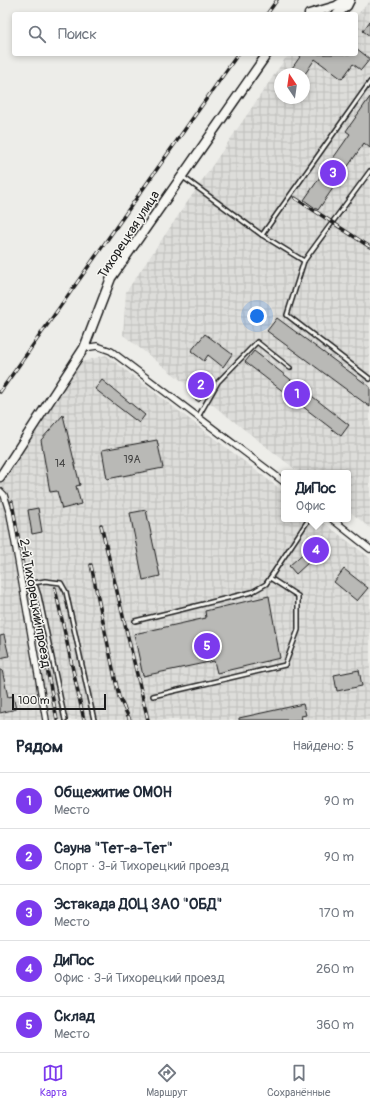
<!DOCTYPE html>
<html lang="ru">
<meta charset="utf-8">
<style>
:root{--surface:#fff;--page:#f2f2f3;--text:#1f2937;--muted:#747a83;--line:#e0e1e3;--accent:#7c3aed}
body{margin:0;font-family:Pangolin,sans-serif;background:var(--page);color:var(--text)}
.compass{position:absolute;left:274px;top:68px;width:36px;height:36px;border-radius:50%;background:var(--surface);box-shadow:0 2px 6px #0003;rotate:347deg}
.scale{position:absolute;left:12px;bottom:10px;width:94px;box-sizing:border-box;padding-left:4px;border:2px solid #1c1c1c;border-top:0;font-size:11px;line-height:14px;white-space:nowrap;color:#1c1c1c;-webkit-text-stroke:3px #f6f6f2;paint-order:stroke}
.you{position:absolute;left:257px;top:316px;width:14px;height:14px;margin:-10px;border:3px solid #fff;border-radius:50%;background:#1a73e8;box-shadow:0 0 0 6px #1a73e833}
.badge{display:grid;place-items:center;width:26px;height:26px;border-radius:50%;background:var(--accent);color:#fff;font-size:13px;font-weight:700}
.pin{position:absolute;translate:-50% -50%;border:2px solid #fff;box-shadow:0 1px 4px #0006}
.popup{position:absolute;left:281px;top:470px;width:70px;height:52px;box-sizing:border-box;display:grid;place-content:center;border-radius:4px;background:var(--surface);filter:drop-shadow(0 1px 3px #0005);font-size:13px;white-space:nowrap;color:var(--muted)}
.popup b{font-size:15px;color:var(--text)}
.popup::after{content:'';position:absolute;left:50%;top:100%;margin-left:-8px;border:8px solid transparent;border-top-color:var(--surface)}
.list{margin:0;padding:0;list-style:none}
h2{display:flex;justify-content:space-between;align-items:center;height:52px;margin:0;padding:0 16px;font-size:17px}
h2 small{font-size:13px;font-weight:400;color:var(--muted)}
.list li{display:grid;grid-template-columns:26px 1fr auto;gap:12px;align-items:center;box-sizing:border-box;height:56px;padding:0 16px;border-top:1px solid var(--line)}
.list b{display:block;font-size:15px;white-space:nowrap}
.list p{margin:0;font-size:13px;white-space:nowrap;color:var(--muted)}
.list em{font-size:13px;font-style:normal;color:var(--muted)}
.icon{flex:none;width:22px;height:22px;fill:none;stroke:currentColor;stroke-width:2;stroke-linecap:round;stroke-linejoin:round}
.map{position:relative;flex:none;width:370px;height:720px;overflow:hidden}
.search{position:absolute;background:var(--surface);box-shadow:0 2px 6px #0003;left:12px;right:12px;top:12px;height:44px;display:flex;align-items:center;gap:10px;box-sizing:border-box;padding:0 14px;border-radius:4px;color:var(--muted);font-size:15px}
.sheet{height:332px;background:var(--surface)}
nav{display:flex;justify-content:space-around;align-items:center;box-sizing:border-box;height:56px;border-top:1px solid var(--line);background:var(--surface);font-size:11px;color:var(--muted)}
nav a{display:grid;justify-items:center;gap:2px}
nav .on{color:var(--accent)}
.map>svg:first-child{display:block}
</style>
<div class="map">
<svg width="370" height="720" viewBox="0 0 370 720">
<defs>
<pattern id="industrial-grid" width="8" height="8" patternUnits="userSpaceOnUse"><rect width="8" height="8" fill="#ddddda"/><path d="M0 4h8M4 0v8" fill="none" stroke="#bdbdba"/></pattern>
</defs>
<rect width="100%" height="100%" fill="#edede9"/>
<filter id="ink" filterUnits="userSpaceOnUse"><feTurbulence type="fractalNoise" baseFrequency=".025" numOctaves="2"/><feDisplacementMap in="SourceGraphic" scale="8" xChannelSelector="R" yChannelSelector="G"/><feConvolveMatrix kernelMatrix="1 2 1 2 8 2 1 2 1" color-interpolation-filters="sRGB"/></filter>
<g filter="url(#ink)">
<g fill="url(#industrial-grid)" fill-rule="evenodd">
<path d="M370,1V528L348,510V473H300L123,335L126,292L285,59L290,54H356V16ZM280,74H304V98H280Z"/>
<path d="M106,355L284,492V519H319L370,558V720H0V478L82,362Z"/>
</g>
<g fill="#b9b9b6" stroke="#1c1c1c">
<path d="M370,21V36L363,31Z"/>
<path d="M356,48L370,59L361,70L353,64L342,79L315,59L305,74H295L290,71L302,54H356Z"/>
<path d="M370,97V148L364,143L318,210L304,200L350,134L346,131Z"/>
<path d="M277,318L370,387V407L267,331Z"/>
<path d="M205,334L232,354L223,367L208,355L204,361L191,351Z"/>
<path d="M254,351L349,425L341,436L245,362Z"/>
<path d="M102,380L145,415L139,423L95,389Z"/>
<path d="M202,387L208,391L199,402L193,398Z"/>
<path d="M63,415L80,485L76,486L81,504L62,509L57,491L50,492L41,440Z"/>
<path d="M157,440L163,468L107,479L102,450Z"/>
<path d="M38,508L42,532L32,534L28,510Z"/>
<path d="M146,510L160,576L143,580L130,513Z"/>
<path d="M316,542L323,549L296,574L289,566Z"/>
<path d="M344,569L368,588L357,601L334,582Z"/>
<path d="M269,596L280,658L217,673L214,661L143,676L134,634L206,618L205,611Z"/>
<path d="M4,635L9,656L0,658V636Z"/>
<path d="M0,670H2L8,697L13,696L16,709L0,713Z"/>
<path d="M359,670L362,686L337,691L334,675Z"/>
<path d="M303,704L306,715L301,716L302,720H239V718Z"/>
</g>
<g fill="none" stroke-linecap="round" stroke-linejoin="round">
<defs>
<g id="lane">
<path d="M183,177L262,235L304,261L287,315L370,379"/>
<path d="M262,235L370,82"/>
<path d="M304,261L370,171"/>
<path d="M198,417L218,382L257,342L290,368"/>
<path d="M28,584L45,581L61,583L66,592L94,720"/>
<path d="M28,584L36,587L39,596L65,720"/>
<path d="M135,621L252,592L266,584L309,519"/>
<path d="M153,696L285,665L298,630V596L270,578"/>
</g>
<g id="street">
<path d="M84,348L97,346L111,351L284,482"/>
<path d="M0,491L4,495L10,514L46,720"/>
<path d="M332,519L370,549"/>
</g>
<g id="secondary">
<path d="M309,14L336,6L345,0"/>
<path d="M337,14L347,6L350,0"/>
<path d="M0,477L84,348L111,278L267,54"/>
</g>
</defs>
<use href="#lane" stroke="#1c1c1c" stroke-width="6"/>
<use href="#street" stroke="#1c1c1c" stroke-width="8"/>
<use href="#secondary" stroke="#1c1c1c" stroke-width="11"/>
<use href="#lane" stroke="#f6f6f2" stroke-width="3"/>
<use href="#street" stroke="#f6f6f2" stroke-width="5.5"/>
<use href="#secondary" stroke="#f6f6f2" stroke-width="8"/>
<defs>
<g id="rail">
<path d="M267,14L277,0"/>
<path d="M295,198L370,247"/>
<path d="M0,392L238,54"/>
<path d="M12,502L26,583L30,591L38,623L57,720"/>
<path d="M101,525L148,720"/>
<path d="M91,565L119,697L130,720"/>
<path d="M55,588L84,720"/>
</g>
</defs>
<use href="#rail" stroke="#1c1c1c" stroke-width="3.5"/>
<use href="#rail" stroke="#f6f6f2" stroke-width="2" stroke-dasharray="6" stroke-linecap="butt"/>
</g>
</g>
<g text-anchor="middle" stroke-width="3" stroke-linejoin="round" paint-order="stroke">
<g font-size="11" fill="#434342">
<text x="132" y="463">19А</text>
<text x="60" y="467">14</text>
</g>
<g font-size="13" fill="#1c1c1c" stroke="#f6f6f2">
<text transform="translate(128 234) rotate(-57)" y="5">Тихорецкая улица</text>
<text transform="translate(36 603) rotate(80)" y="5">2-й Тихорецкий проезд</text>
</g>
</g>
</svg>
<svg class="compass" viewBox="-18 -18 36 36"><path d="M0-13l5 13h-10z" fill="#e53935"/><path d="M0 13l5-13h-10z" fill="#747a83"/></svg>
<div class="scale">100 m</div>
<div class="you"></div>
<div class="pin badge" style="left:297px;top:394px">1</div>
<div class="pin badge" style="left:201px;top:385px">2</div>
<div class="pin badge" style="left:333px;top:173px">3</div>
<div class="pin badge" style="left:316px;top:550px">4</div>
<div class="popup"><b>ДиПос</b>Офис</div>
<div class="pin badge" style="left:207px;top:646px">5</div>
<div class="search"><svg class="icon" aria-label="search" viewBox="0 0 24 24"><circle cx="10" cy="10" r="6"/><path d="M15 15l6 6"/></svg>Поиск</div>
</div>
<section class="sheet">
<h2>Рядом<small>Найдено: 5</small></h2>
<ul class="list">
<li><span class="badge">1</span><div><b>Общежитие ОМОН</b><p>Место</p></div><em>90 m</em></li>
<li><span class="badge">2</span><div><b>Сауна &quot;Тет-а-Тет&quot;</b><p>Спорт · 3-й Тихорецкий проезд</p></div><em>90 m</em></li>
<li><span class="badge">3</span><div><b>Эстакада ДОЦ ЗАО &quot;ОБД&quot;</b><p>Место</p></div><em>170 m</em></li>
<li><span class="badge">4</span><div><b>ДиПос</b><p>Офис · 3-й Тихорецкий проезд</p></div><em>260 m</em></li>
<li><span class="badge">5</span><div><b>Склад</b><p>Место</p></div><em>360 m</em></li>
</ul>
</section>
<nav>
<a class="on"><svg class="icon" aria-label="map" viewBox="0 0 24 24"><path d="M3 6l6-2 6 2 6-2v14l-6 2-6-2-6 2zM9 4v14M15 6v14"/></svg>Карта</a>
<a><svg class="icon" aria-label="directions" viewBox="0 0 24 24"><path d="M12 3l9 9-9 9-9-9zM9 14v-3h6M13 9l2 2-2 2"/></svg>Маршрут</a>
<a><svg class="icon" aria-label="saved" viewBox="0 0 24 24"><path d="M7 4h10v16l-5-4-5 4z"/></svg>Сохранённые</a>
</nav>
